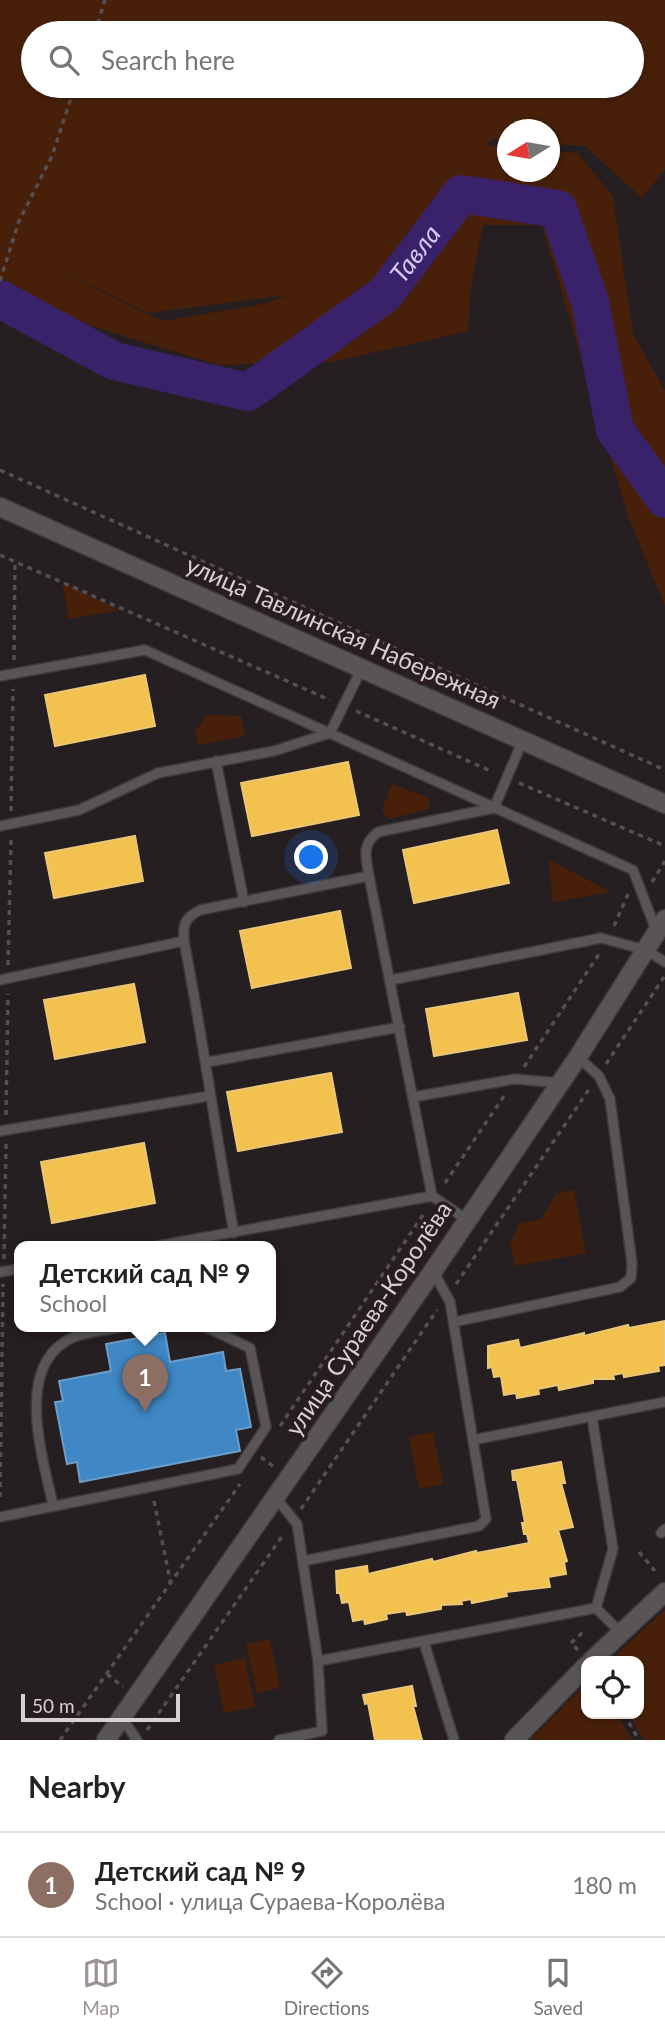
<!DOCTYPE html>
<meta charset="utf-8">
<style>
:root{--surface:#fff;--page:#f6f6f6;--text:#222;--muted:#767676;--line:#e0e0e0;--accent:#9a9296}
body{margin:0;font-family:Lato,sans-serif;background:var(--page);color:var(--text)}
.controls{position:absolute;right:21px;bottom:21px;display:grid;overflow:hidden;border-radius:14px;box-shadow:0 2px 5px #0004}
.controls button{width:63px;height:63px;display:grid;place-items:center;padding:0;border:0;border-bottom:2px solid var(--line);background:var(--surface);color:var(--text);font:35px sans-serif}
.compass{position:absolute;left:497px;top:119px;width:63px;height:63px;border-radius:50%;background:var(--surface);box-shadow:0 2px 5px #0004;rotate:259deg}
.scale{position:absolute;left:21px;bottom:18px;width:159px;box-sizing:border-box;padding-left:7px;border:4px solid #d9d0d4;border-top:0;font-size:19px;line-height:24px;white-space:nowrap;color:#d9d0d4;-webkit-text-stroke:5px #291c22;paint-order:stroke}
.you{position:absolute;left:312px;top:858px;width:24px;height:24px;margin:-18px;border:5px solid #fff;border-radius:50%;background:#1a73e8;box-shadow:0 0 0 10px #1a73e833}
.badge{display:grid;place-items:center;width:46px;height:46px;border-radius:50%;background:var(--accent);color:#fff;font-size:23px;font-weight:700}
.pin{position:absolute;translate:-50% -58px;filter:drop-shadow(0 2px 4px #0008)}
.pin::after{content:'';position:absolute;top:37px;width:24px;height:21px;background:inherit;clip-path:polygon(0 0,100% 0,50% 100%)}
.popup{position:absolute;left:14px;top:1241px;width:262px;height:91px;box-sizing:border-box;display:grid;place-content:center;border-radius:14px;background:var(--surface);filter:drop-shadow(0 2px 5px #0005);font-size:23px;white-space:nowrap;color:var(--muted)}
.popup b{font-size:26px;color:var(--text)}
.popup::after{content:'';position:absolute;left:50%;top:100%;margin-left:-14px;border:14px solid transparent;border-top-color:var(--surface)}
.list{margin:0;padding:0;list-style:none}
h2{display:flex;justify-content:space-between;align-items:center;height:91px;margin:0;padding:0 28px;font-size:30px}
h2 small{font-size:23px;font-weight:400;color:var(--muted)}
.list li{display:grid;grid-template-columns:46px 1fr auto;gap:21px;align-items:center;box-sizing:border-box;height:105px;padding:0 28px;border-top:2px solid var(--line)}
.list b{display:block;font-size:26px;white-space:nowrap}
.list p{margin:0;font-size:23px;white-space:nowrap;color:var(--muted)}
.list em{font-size:23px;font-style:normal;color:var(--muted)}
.icon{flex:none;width:38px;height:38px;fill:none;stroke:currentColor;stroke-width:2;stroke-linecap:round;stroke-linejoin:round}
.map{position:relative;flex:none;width:665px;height:1740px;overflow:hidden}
.search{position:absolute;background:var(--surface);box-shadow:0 2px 5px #0004;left:21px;right:21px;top:21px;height:77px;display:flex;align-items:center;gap:18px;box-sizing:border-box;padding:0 24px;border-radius:38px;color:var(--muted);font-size:26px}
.sheet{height:196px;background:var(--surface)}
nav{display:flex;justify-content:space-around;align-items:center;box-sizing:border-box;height:98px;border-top:2px solid var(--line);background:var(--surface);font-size:19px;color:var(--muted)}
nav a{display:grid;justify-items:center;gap:4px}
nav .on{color:var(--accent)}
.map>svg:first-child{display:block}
</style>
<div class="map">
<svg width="665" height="1740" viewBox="0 0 665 1740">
<rect width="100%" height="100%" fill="#261f22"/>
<g fill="#48200a" fill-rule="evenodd">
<path d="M0,0H665V169L642,198L585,146L550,144V130H508L507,141L492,139L486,145L507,147L508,172H550V151L577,153L613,196L633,334L665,391V606L628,516L542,225H483L470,292L468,331L332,362L218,365L73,320L0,293ZM33,33H632V86H33ZM29,256L149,313L289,295L259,305L162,321Z"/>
<path d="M62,581L120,610L69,619Z"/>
<path d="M206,715L241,716L245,736L198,745L195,733Z"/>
<path d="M392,784L429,798V809L388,819L382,810Z"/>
<path d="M549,860L611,892L553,902Z"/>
<path d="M574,1190L586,1253L515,1266L510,1244L519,1224L541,1219L556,1194Z"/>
<path d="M433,1432L443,1484L419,1489L409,1437Z"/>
<path d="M665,1610V1740H644L629,1714H639V1661H609Z"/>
<path d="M270,1639L280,1688L257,1693L246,1644Z"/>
<path d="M245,1658L255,1707L224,1713L214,1665Z"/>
<path d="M586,1684V1714H617L632,1740H530Z"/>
</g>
<g fill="#f2c14e" stroke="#eac676" stroke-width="2">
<path d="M145,675L155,726L55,746L45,695Z"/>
<path d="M348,762L359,815L252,836L241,783Z"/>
<path d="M497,830L509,883L414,903L403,850Z"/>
<path d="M135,836L143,881L54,898L45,853Z"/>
<path d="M340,911L351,968L252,988L240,931Z"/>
<path d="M134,984L145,1042L55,1059L44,1000Z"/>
<path d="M518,993L527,1040L434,1056L426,1009Z"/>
<path d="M331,1073L342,1132L238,1151L227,1092Z"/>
<path d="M144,1143L155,1203L52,1223L41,1162Z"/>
<path d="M665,1321V1365L658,1366L659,1371L624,1377L623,1373L613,1375L614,1379H593V1383L559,1390L558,1385L538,1389L539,1394L517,1398L516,1393L504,1395L501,1376L494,1377L492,1367L488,1368V1346L518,1340L520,1348L584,1333V1336L628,1325L629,1328Z"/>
<path d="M561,1462L565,1483H561L573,1527L558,1530L567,1561L564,1562L566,1574L548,1577L550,1587L506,1592L507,1596L472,1603L471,1599L461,1601L462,1604L441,1605V1609L407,1615L406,1611L386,1614L387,1619L365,1624L364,1619L353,1621L349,1602L342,1603L340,1593H337L336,1571L367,1566L368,1574L432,1559L433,1562L476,1551L477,1553L529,1543L527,1534H524L522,1523H525L517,1480H513L512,1471Z"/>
<path d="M412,1686L416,1706H413L422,1740H375L368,1703L365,1704L363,1695Z"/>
</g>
<path fill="#3f88c5" stroke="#6d9eca" stroke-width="2" d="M165,1333L170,1362L223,1352L226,1371L240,1369L251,1427L236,1430L240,1451L80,1482L77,1462L67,1464L55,1402L63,1401L59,1381L111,1371L106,1344Z"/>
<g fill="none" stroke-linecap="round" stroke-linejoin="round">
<path stroke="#39226a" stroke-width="38" id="s1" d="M0,299L114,361L248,392L385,294L461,194L558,209L590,302L615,430L665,499"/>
<defs>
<g id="lane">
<path d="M0,676L145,650L633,870L656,930"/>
<path d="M216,761L244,902"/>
<path d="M0,826L79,810L158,773L274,751L330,733L362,668"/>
<path d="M369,876C366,857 361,845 378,832L494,808L523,740"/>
<path d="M184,941C183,925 184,918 200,910L369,876L432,1196"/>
<path d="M0,980L184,941C203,1039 216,1136 234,1233"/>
<path d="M391,980L601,938L646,950L665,962"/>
<path d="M208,1062L400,1027"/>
<path d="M413,1097L515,1079L560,1083"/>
<path d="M0,1131L209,1096"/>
<path d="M157,1246L432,1196L466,1219"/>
<path d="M0,1272L19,1269"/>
<path d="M454,1322L620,1287L631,1278L632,1263L610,1099L599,1076L578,1057"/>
<path d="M592,1417L613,1549L596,1608"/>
<path d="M473,1440L665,1402"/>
<path d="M276,1498L297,1524L318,1661L322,1731L279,1740"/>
<path d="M53,1505C43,1458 12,1363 74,1337C90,1331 111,1330 127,1326"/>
<path d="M0,1517L238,1469L266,1427L250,1348L204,1326"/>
<path d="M661,1533L665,1529"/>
<path d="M303,1561L479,1526L486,1519L450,1302L433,1271"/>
<path d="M424,1642L454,1740"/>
<path d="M318,1661L596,1608L620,1632"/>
<path d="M122,1718L137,1740"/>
</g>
<g id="street">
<path d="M0,507L665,804"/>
<path d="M591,1661L665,1592"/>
<path d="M106,1740L433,1271L578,1057L665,919"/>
<path d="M514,1740L586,1666"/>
</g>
</defs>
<use href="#lane" stroke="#3f393b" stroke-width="12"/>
<use href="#street" stroke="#3f393b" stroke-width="21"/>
<g stroke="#554f52" stroke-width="3.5" stroke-dasharray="5 5" stroke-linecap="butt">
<path d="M95,33L105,0"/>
<path d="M0,281L19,221L52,156L75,86"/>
<path d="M0,470L665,770"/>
<path d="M0,555L330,700"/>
<path d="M14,660L15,561"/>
<path d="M356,711L493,772"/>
<path d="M519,783L665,846"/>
<path d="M11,811L13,689"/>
<path d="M652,882L665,861"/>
<path d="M614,926L628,894"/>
<path d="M8,965L11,840"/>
<path d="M606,1064L664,977"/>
<path d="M524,1067L599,954"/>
<path d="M6,1115L8,994"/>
<path d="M445,1183L504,1096"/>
<path d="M416,1225L434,1239"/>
<path d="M4,1259L6,1144"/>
<path d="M456,1284L590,1088"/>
<path d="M280,1426L425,1212"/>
<path d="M261,1457L274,1467"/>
<path d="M0,1497L3,1284"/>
<path d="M154,1501L171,1585"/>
<path d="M301,1509L437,1310"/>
<path d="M639,1552L655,1571"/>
<path d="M578,1650L571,1643L583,1632"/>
<path d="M107,1674L123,1687"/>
<path d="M624,1714L639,1740"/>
<path d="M147,1730L283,1535"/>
<path d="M60,1740L240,1484"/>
</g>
<use href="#lane" stroke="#595456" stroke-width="9"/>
<use href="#street" stroke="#595456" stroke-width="18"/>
</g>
<g text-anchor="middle" stroke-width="7" stroke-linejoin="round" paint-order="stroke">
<g font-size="24" fill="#d9d0d4" stroke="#291c22">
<text transform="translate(343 633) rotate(24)" y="8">улица Тавлинская Набережная</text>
<text transform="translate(369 1319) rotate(-56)" y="8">улица Сураева-Королёва</text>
</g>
<g font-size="26" font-style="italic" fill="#d2cbf8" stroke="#291c22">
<text dy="9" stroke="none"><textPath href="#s1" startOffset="486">Тавла</textPath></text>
</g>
</g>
</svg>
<div class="controls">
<button><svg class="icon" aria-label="locate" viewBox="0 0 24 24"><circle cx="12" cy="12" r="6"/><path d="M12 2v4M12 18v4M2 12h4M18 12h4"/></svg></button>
</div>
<svg class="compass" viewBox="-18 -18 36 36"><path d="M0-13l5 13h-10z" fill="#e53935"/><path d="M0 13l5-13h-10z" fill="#767676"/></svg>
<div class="scale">50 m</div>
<div class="you"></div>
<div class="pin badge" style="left:145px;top:1412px;background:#8d6e63">1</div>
<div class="popup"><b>Детский сад № 9</b>School</div>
<div class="search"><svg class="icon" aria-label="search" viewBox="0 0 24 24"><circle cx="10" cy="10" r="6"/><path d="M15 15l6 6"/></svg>Search here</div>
</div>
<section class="sheet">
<h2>Nearby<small></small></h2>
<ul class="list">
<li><span class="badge" style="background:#8d6e63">1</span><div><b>Детский сад № 9</b><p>School · улица Сураева-Королёва</p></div><em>180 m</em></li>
</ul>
</section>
<nav>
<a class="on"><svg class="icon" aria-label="map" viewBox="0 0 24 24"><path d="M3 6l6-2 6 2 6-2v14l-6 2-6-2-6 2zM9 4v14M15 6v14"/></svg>Map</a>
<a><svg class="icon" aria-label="directions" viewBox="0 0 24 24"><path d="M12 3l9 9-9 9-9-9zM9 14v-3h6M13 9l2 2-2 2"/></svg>Directions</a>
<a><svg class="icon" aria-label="saved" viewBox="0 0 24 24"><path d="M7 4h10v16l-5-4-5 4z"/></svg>Saved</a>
</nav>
